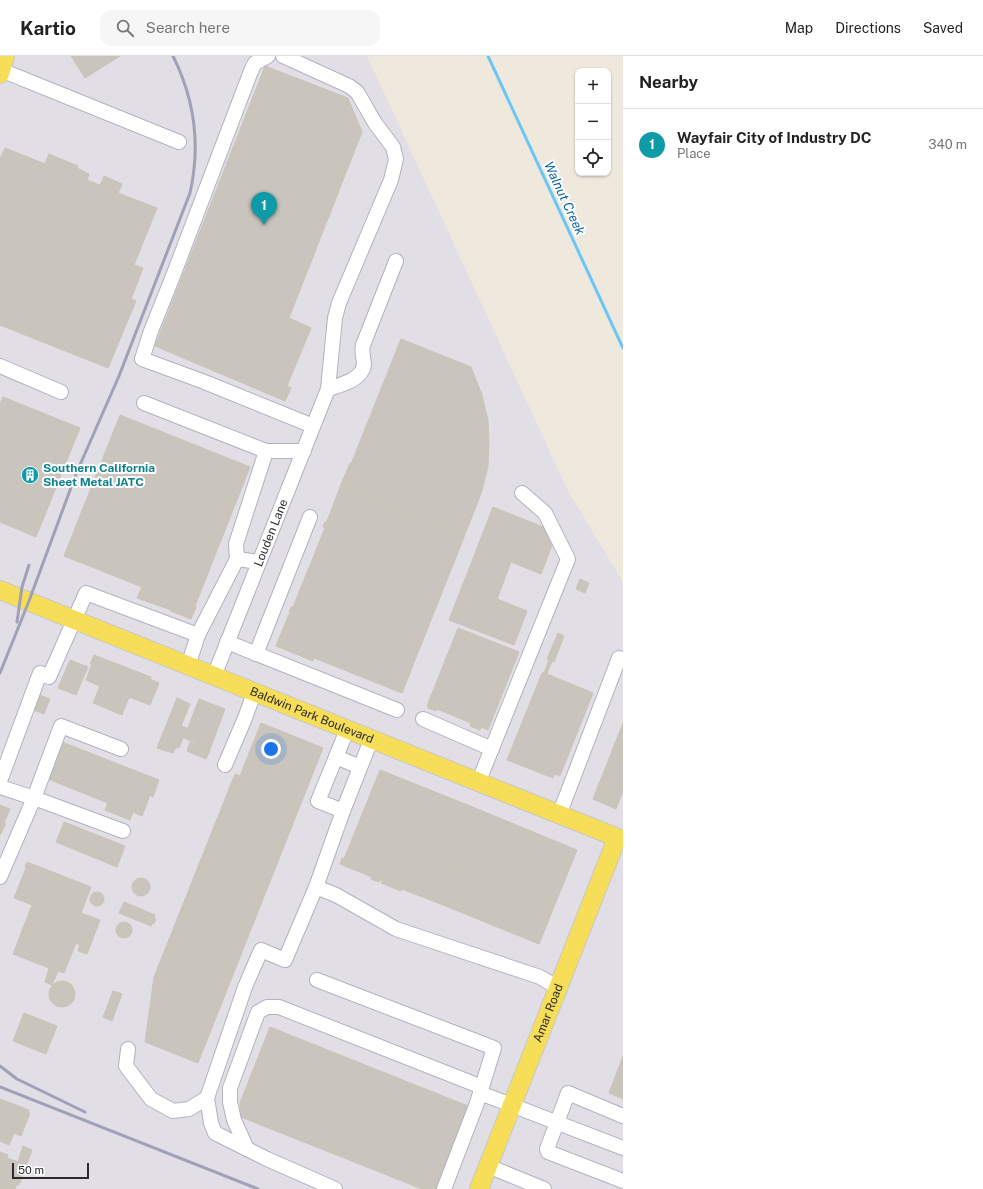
<!DOCTYPE html>
<meta charset="utf-8">
<style>
:root{--surface:#fff;--page:#f6f6f6;--text:#222;--muted:#767676;--line:#e0e0e0;--accent:#d93025}
body{margin:0;font-family:"Public Sans",sans-serif;background:var(--page);color:var(--text)}
.controls{position:absolute;right:12px;top:12px;display:grid;overflow:hidden;border-radius:8px;box-shadow:0 1px 3px #0004}
.controls button{width:36px;height:36px;display:grid;place-items:center;padding:0;border:0;border-bottom:1px solid var(--line);background:var(--surface);color:var(--text);font:20px sans-serif}
.scale{position:absolute;left:12px;bottom:10px;width:77px;box-sizing:border-box;padding-left:4px;border:2px solid #2b2b2b;border-top:0;font-size:11px;line-height:14px;white-space:nowrap;color:#2b2b2b;-webkit-text-stroke:3px #fff;paint-order:stroke}
.you{position:absolute;left:271px;top:693px;width:14px;height:14px;margin:-10px;border:3px solid #fff;border-radius:50%;background:#1a73e8;box-shadow:0 0 0 6px #1a73e833}
.badge{display:grid;place-items:center;width:26px;height:26px;border-radius:50%;background:var(--accent);color:#fff;font-size:13px;font-weight:700}
.pin{position:absolute;translate:-50% -33px;filter:drop-shadow(0 1px 2px #0008)}
.pin::after{content:'';position:absolute;top:21px;width:14px;height:12px;background:inherit;clip-path:polygon(0 0,100% 0,50% 100%)}
.list{margin:0;padding:0;list-style:none}
h2{display:flex;justify-content:space-between;align-items:center;height:52px;margin:0;padding:0 16px;font-size:17px}
h2 small{font-size:13px;font-weight:400;color:var(--muted)}
.list li{display:grid;grid-template-columns:26px 1fr auto;gap:12px;align-items:center;box-sizing:border-box;height:72px;padding:0 16px;border-top:1px solid var(--line)}
.list b{display:block;font-size:15px;white-space:nowrap}
.list p{margin:0;font-size:13px;white-space:nowrap;color:var(--muted)}
.list em{font-size:13px;font-style:normal;color:var(--muted)}
.icon{flex:none;width:22px;height:22px;fill:none;stroke:currentColor;stroke-width:2;stroke-linecap:round;stroke-linejoin:round}
.map{position:relative;flex:none;width:623px;height:1133px;overflow:hidden}
header{display:flex;align-items:center;gap:24px;box-sizing:border-box;height:56px;padding:0 20px;background:var(--surface);border-bottom:1px solid var(--line)}
header strong{font-size:19px}
nav{display:flex;gap:22px;margin-inline-start:auto;font-size:14px}
.search{width:280px;height:36px;background:var(--page);display:flex;align-items:center;gap:10px;box-sizing:border-box;padding:0 14px;border-radius:12px;color:var(--muted);font-size:15px}
main{display:flex}
aside{flex:1;background:var(--surface)}
.map>svg:first-child{display:block}
</style>
<header>
<strong>Kartio</strong>
<div class="search"><svg class="icon" aria-label="search" viewBox="0 0 24 24"><circle cx="10" cy="10" r="6"/><path d="M15 15l6 6"/></svg>Search here</div>
<nav><a>Map</a><a>Directions</a><a>Saved</a></nav>
</header>
<main>
<div class="map">
<svg width="623" height="1133" viewBox="0 0 623 1133">
<rect width="100%" height="100%" fill="#eee8dd"/>
<path fill="#e1dee6" d="M0,0H367L568,435L623,526V1133H0Z"/>
<g fill="none" stroke-linecap="round" stroke-linejoin="round">
<path stroke="#6cc6f4" stroke-width="3" d="M488,0L623,292"/>
</g>
<g fill="#c9c5bd" stroke="#cac4b6">
<path d="M71,0H120L85,22Z"/>
<path d="M265,10L348,42L362,76L289,262L311,272L287,330L291,332L285,345L155,290Z"/>
<path d="M5,92L45,108L49,98L78,110L77,112L89,118L87,124L100,129L104,120L122,128L118,137L157,152L134,209L143,212L131,243L136,245L108,312L0,269V103Z"/>
<path d="M401,283L471,311L482,339L488,365L489,387L488,410L482,435L464,481L340,431L350,407L351,408Z"/>
<path d="M3,341L80,372L36,481L0,466V348Z"/>
<path d="M120,359L250,411L195,550L196,551L191,563L171,555V554L137,542L142,531L64,500Z"/>
<path d="M340,431L464,481L402,637L314,602L313,605L276,590L289,558L290,559L291,557L289,556L291,551H293L325,472L323,471L325,466H328L327,465Z"/>
<path d="M493,451L543,471L553,487L541,518L511,506L497,543L527,555L514,589L449,564Z"/>
<path d="M580,523L589,527L585,537L576,533Z"/>
<path d="M458,572L519,596L488,674L481,671L480,674L470,670L471,667L437,653L436,655L428,652V650H427Z"/>
<path d="M558,577L564,580L554,606L552,605L547,618L593,637L560,720L554,718L553,722L507,704L542,617H544L549,604L547,603Z"/>
<path d="M94,599L151,621L150,623L159,627L150,649L129,641L122,659L93,647L100,630L86,624L92,608H90Z"/>
<path d="M70,604L88,611L76,639L58,632Z"/>
<path d="M37,638L50,643L44,658L31,653Z"/>
<path d="M177,642L190,648L181,670L187,672L179,692L176,691L173,697L157,692Z"/>
<path d="M199,643L225,653L210,693L184,682Z"/>
<path d="M261,667L323,692L198,1007L145,986L154,921L235,718L240,720Z"/>
<path d="M623,667V735L616,753L593,743Z"/>
<path d="M62,686L159,724L153,741L150,739L142,760L133,756L130,764L105,754L108,747L48,723Z"/>
<path d="M190,686L210,694L206,703L187,695Z"/>
<path d="M380,714L480,754L443,849L402,833L401,835L381,827L383,825L380,824L379,826L371,823L372,821L340,808L342,802L344,803Z"/>
<path d="M0,749L10,753L4,767L6,768L0,779Z"/>
<path d="M480,754L577,794L539,888L443,849Z"/>
<path d="M64,766L125,790L117,811L56,786Z"/>
<path d="M27,806L91,831L81,857L100,864L87,898L78,895L80,889L76,887L64,917L58,915L52,929L45,926L49,912L13,898L32,849L14,842L26,812L25,811Z"/>
<circle cx="141" cy="831" r="9"/>
<circle cx="97" cy="843" r="7"/>
<path d="M124,846L155,859L154,862L156,863L154,868L152,867L151,870L119,857Z"/>
<circle cx="124" cy="874" r="8"/>
<circle cx="62" cy="938" r="13"/>
<path d="M113,935L122,938L112,965L103,961Z"/>
<path d="M24,957L57,970L46,998L13,985Z"/>
<path d="M270,971L473,1052L441,1133H422L241,1061L240,1047Z"/>
<path d="M623,1000V1043L609,1037Z"/>
<path d="M0,1043L29,1054L28,1057H30L21,1080L14,1077L9,1089L0,1085Z"/>
<path d="M23,1090L32,1094L19,1129L17,1128L15,1133H0V1096L8,1099L7,1102L18,1106Z"/>
</g>
<g fill="none" stroke-linecap="round" stroke-linejoin="round">
<defs>
<g id="minor">
<path d="M268,0L255,7L251,15L173,220L151,275L142,303L202,325L313,370"/>
<path d="M1,14L179,86"/>
<path d="M0,310L61,336"/>
<path d="M328,333C340,329 362,324 364,309C364,302 361,296 363,289L396,205"/>
<path d="M144,347L266,395L236,488L237,503"/>
<path d="M266,395H304"/>
<path d="M227,586L397,654"/>
<path d="M256,598L310,461"/>
<path d="M188,610L198,579"/>
<path id="s1" d="M214,620L328,333L335,262L339,247L391,124L396,103L393,91L375,67L360,41L357,36L349,30L283,0"/>
<path d="M423,663L492,693"/>
<path d="M371,684L343,755L316,831L336,839L396,873L540,921L558,932"/>
<path d="M336,701L360,711"/>
<path d="M225,709L245,662L254,637"/>
<path d="M0,725L40,617L49,621L86,537L198,579L237,503L259,506"/>
<path d="M478,727L568,503L545,457L522,437"/>
<path d="M0,731L34,742L61,670L121,693"/>
<path d="M343,755L318,745L347,674"/>
<path d="M559,759L619,602"/>
<path d="M0,821L34,742L123,775"/>
<path d="M316,831L285,904L261,894L245,931L207,1042L211,1067L215,1077L267,1103L335,1133"/>
<path d="M317,924L494,992L477,1047L444,1133"/>
<path d="M128,993L126,1010L151,1043L173,1055L189,1053L207,1042"/>
<path d="M480,1037L623,1092"/>
<path d="M623,1060L568,1037L547,1093L548,1096L623,1125"/>
<path d="M247,1093L234,1064L230,1046V1032L258,956L267,951H279L482,1031"/>
<path d="M488,1110L544,1133"/>
</g>
<g id="major">
<path d="M0,18L5,0"/>
<path id="s2" d="M0,534L623,784"/>
<path id="s3" d="M479,1133L617,782"/>
</g>
</defs>
<use href="#minor" stroke="#b1b2c0" stroke-width="16"/>
<use href="#major" stroke="#c8c8c8" stroke-width="20"/>
<use href="#minor" stroke="#fff" stroke-width="14"/>
<use href="#major" stroke="#f7de59" stroke-width="18"/>
<g stroke="#9fa1b7" stroke-width="3">
<path d="M17,566L22,531L29,509"/>
<path d="M0,617L29,545L76,418L119,320L190,137C201,88 195,44 173,0"/>
<path d="M0,1010L17,1023L85,1056"/>
<path d="M0,1031L258,1133"/>
</g>
</g>
<defs>
<symbol id="building-disc" viewBox="-11 -11 22 22"><circle r="9.5" fill="#0f9aa8" stroke="#fff"/><path d="M-4-6H4V6H1V3H-1V6H-4ZM-2.5-4.3h1.7v1.8h-1.7ZM.8-4.3h1.7v1.8H.8ZM-2.5-1h1.7V.8h-1.7ZM.8-1h1.7V.8H.8Z" fill="#fff"/></symbol>
</defs>
<g fill-rule="evenodd">
<use href="#building-disc" x="20" y="409" width="20" height="20"/>
</g>
<g text-anchor="middle" stroke-width="4" stroke-linejoin="round" paint-order="stroke">
<g font-size="12" font-weight="bold" fill="#0d838f" stroke="#fff" text-anchor="start">
<text x="43" y="416">Southern California<tspan x="43" dy="14">Sheet Metal JATC</tspan></text>
</g>
<g font-size="12" fill="#2b2b2b" stroke="#fff">
<text dy="4" stroke="none"><textPath href="#s1" startOffset="154">Louden Lane</textPath></text>
<text dy="4" stroke="none"><textPath href="#s2" startOffset="336">Baldwin Park Boulevard</textPath></text>
<text dy="4" stroke="none"><textPath href="#s3" startOffset="189">Amar Road</textPath></text>
</g>
<g font-size="13" font-style="italic" fill="#0763a4" stroke="#fff">
<text transform="translate(565 142) rotate(65)" y="5">Walnut Creek</text>
</g>
</g>
</svg>
<div class="controls">
<button>+</button>
<button>−</button>
<button><svg class="icon" aria-label="locate" viewBox="0 0 24 24"><circle cx="12" cy="12" r="6"/><path d="M12 2v4M12 18v4M2 12h4M18 12h4"/></svg></button>
</div>
<div class="scale">50 m</div>
<div class="you"></div>
<div class="pin badge" style="left:264px;top:169px;background:#0f9aa8">1</div>
</div>
<aside>
<h2>Nearby<small></small></h2>
<ul class="list">
<li><span class="badge" style="background:#0f9aa8">1</span><div><b>Wayfair City of Industry DC</b><p>Place</p></div><em>340 m</em></li>
</ul>
</aside>
</main>
